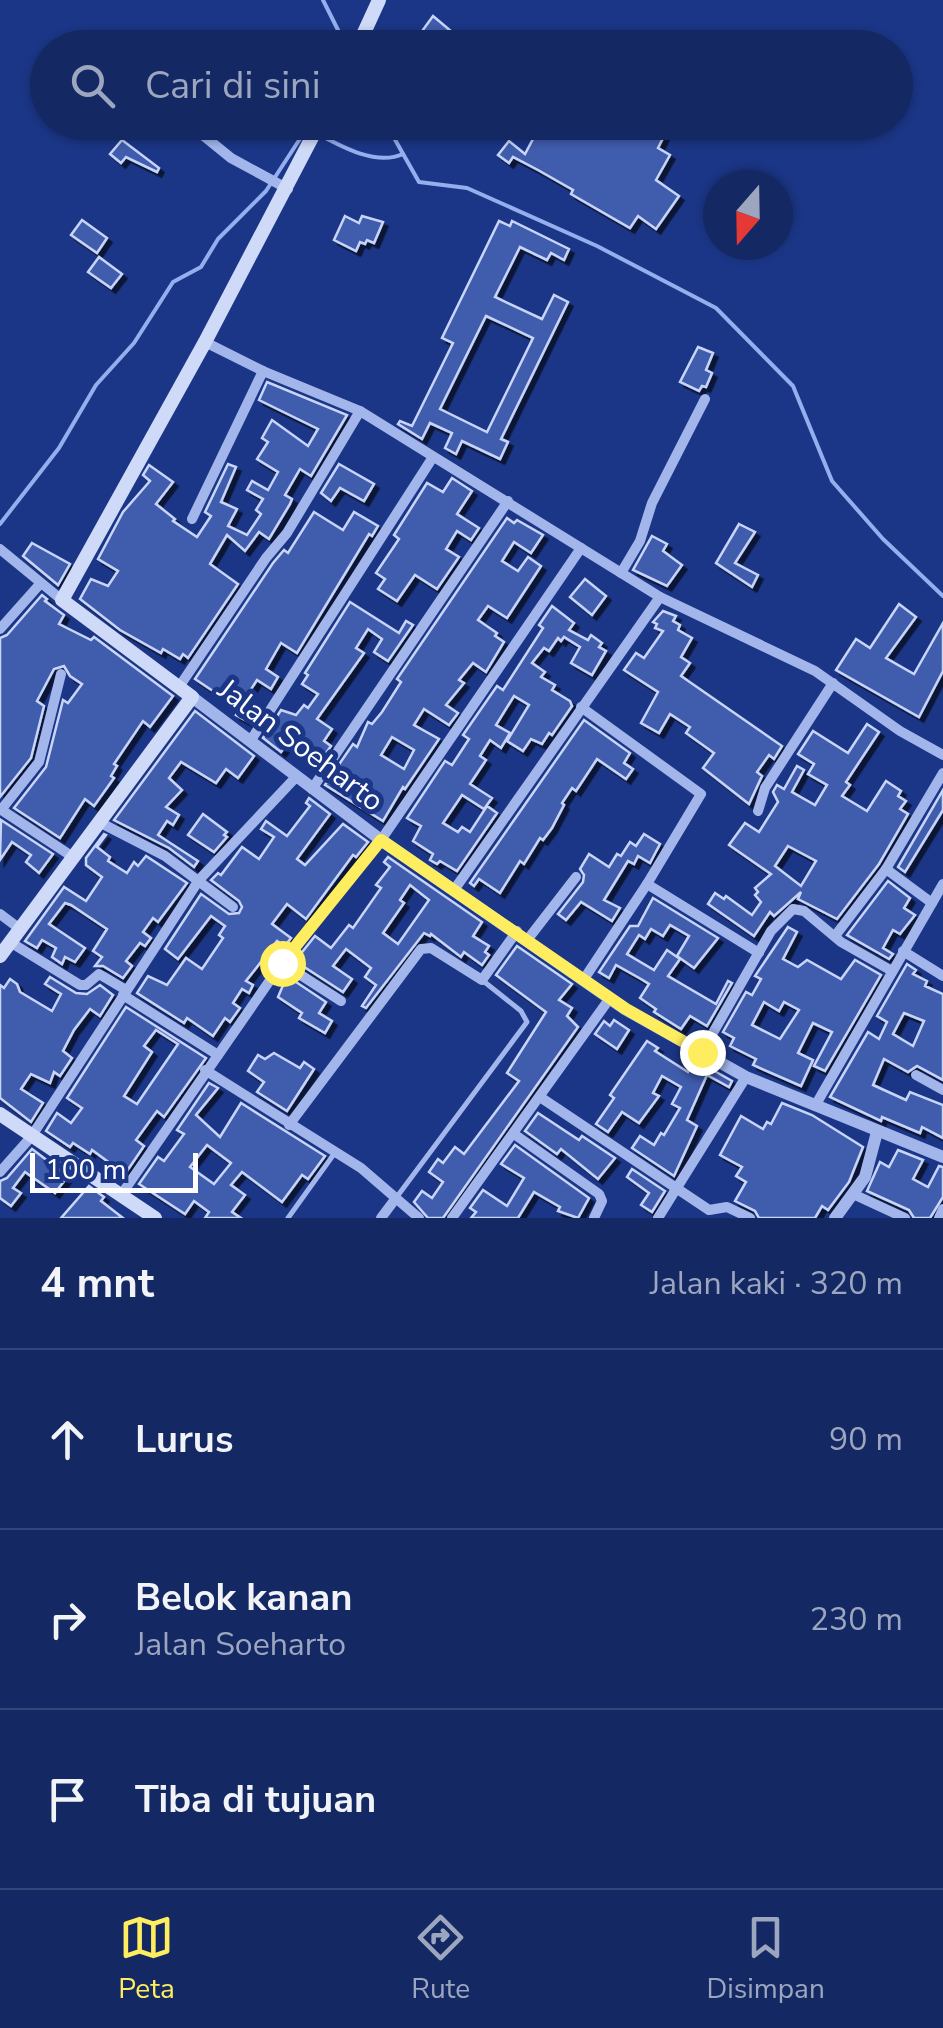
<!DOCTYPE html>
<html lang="id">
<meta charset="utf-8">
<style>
:root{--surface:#142864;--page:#1d306a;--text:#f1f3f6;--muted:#9da6bf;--line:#334478;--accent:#fded5f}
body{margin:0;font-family:"Nunito Sans",sans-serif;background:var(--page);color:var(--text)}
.compass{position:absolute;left:703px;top:170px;width:90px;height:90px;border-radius:50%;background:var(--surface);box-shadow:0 2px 8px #0004;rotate:200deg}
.scale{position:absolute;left:30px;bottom:25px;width:168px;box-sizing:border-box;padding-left:10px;border:5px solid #fff;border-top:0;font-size:28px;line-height:35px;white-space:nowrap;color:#fff;-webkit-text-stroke:8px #1b3686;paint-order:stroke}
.stop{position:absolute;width:30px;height:30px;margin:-22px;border:8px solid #fded5f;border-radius:50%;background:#fff}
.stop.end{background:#fded5f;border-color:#fff;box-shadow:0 2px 10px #0008}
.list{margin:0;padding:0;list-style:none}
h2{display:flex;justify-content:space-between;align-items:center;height:130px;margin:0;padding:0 40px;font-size:42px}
h2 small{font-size:32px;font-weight:400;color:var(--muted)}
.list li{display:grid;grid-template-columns:65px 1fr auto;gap:30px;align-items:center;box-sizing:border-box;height:180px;padding:0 40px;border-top:2px solid var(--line)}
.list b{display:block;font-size:38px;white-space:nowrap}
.list p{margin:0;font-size:32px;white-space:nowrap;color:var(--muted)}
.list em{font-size:32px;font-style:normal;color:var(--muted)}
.icon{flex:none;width:55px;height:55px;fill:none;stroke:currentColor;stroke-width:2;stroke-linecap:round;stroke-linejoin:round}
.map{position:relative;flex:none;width:943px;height:1218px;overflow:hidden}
.search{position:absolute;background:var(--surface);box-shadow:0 2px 8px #0004;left:30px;right:30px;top:30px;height:110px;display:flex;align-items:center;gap:25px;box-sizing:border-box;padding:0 35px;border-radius:55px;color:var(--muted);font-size:38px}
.sheet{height:670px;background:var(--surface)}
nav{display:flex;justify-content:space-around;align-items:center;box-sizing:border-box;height:140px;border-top:2px solid var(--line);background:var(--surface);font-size:28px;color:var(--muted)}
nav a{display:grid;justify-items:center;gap:5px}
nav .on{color:var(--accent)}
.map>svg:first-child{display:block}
</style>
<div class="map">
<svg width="943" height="1218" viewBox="0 0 943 1218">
<defs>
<filter id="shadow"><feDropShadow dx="4.5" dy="4.5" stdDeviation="0" flood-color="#0009"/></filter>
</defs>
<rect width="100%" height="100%" fill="#1b3686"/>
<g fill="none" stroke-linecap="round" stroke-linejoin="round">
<g stroke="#95aeee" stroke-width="4">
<path d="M323,0L347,48"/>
<path d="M385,122L419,182L467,188L597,246L716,308L793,386L832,481L883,539L943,596"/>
<path d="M318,134C342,147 376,166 403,154"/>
<path d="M0,524L59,448L96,385L134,343L173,282L201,267L218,239L266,191L307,128L310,130"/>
</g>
</g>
<g fill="#3f5cad" stroke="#c8d5f9" stroke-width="2.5" fill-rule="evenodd" filter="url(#shadow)">
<path d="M433,16L452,32L440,48L420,34Z"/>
<path d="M542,122H632L664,136L658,148L670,155L656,180L679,196L656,229L638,216L630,228L571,194L573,190L538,170L513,157L509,163L498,155L509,141L525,154Z"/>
<path d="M122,140L159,168L157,172L126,157L121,163L110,154Z"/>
<path d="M345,216L359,223L362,216L383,222L374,243L367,240L365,244L360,242L356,251L334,240Z"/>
<path d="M82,220L107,238L97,253L71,235Z"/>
<path d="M499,221L510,226L512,221L569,249L564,260L551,253L547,260L520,247L495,297L542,319L554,295L568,302L501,439L508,442L500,459L462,441L456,454L445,448L452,433L430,423L422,439L398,424L400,421L412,426L453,343L442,338ZM486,316L533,338L487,432L440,409Z"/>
<path d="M99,257L122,274L111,288L88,272Z"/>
<path d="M698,347L713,353L706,370L712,373L706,387L702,386L699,391L680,382Z"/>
<path d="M267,382L347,415L311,476L300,469L285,495L292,499L290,504L269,539L259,532L245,551L227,535L210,564L238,584L188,658L183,654L180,659L163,649L161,653L120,630L80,599L91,579L108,586L118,571L98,559L123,512L150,481L143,475L149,465L173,482L156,504L175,519L173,521L197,537L211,516L205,512L228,464L236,467L221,502L237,509L228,526L247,535L261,514L256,510L263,499L247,490L252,481L268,490L278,472L257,459L268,442L262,438L272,420L308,446L318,429L259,400Z"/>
<path d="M339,464L374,484L364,501L340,488L331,501L321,493Z"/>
<path d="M452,478L472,491L457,514L479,528L471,540L457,531L446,549L459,557L437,589L415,575L397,601L378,589L385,579L376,573L399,539L394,535L427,483L443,492Z"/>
<path d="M314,512L343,530L354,512L378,526L372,536L369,534L297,653L281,643L266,669L278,677L271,689L257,680L246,697L257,704L255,708L260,710L252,723L247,721L236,715L240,709L195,679L273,563L284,550L288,553Z"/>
<path d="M507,518L514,523L517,520L543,535L531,553L514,542L502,561L518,571L528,557L541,566L507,618L488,606L478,620L497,633L495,636L504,642L486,672L473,663L459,680L464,683L446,705L458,713L449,725L424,709L414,725L439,739L405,789L403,787L383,821L325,785L353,744L357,747L368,722L372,724L382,712L401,682L397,679ZM392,737L414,750L404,769L381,755Z"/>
<path d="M739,524L755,532L735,563L758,575L752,587L716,563Z"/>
<path d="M652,536L667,544L663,551L682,565L667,586L633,570Z"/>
<path d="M32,543L70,564L58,585L23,556Z"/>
<path d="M585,579L606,596L592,615L570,597Z"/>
<path d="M42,595L47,599L45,601L64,615L59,624L91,640L94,637L173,696L150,727L143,721L114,764L117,766L111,776L114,778L94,806L85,799L60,838L14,808L46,767L63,700L68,703L82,684L70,676L64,666L54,669L37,701L44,706L31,758L0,797V638L7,635Z"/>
<path d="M350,602L399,633L406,621L413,625L388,661L374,652L382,639L368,629L356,648L364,653L317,719L332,729L324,741L331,746L315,769L308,765L315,755L291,739L281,752L263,738L281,710L296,715L304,705L308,708L318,694L302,684L308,675L305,673Z"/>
<path d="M899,604L916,617L886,658L914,674L943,623V671L919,717L836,670L856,639L870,648Z"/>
<path d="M552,606L574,623L569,630L588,640L591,635L602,643L599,647L606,651L592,675L571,663L580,647L564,637L561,641L558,638L549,651L544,648L532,663L545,672L541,677L555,685L552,690L570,701L572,706L552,735L549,733L542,744L531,739L523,751L507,741L529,705L514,696L496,725L510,733L501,748L490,740L480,756L486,760L470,784L492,798L484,809L462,795L443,823L458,832L462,827L470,832L487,806L497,813L457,871L440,861L437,864L430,860L433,854L413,841L421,826L407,818L445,761L452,765L469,739L463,735L497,686L503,690L543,628L539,625Z"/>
<path d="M663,611L676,616L673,621L680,625L678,630L692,638L681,657L690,663L681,676L782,746L774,759L769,755L757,772L762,776L749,804L703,768L714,753L686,733L690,727L670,714L659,733L641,723L658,692L624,670L636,653L644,658L663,631L655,628L657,624L653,622Z"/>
<path d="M195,711L254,756L238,778L226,769L216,783L181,762L169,778L182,790L166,807L179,815L173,825L167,821L158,835L198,861L194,867L169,848L114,820Z"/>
<path d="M584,720L630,753L624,763L633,769L626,779L597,759L576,791L572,788L562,803L564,805L552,828L543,840L540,838L524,864L520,861L500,893L479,879L474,886L470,883Z"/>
<path d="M867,724L879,732L846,782L850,785L842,796L867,811L886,781L901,791L898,796L906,801L900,809L908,814L879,864L837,919L798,899L801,892L774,916L770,912L754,936L708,904L715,893L724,899L726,896L752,915L761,902L755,895L758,892L755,888L771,874L729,845L745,823L759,832L778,802L773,792L777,785L784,789L797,766L804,770L792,792L815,805L827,785L808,774L814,764L798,754L813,731L848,753ZM788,846L816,861L801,886L775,866Z"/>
<path d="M943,790V810L905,872L898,867Z"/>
<path d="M309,798L330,814L297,859L305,865L343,824L368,842L356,857L353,855L306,919L287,904L272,924L291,938L285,946L277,941L257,967L246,981L253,985L249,993L242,989L233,1003L240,1008L230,1022L225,1018L213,1036L187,1018L184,1023L137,993L148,976L167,985L186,958L202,969L223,938L219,935L225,926L211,916L178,959L165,949L201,894L229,914L239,913L242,907L239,901L211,880L218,873L221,875L242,847L259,859L274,837L261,829L266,821L287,836L310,806L306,803Z"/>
<path d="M203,814L227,832L224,835L227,837L214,852L188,835Z"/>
<path d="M1,820L53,854L39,873L26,862L31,855L12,842L0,860Z"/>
<path d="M104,834L106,835L97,847L110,857L108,861L127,873L134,862L138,866L146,856L187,883L158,922L153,918L143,932L151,938L145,946L140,943L126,961L132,966L123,978L103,966H95L102,957L93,951L107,929L71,905L65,903L49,924L85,948L75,962L65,957L62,964L52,957L56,948L42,940L37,948L25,941L64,887L86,901L102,877L86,865V858Z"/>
<path d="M644,834L660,844L650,863L638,856L634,864L628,861L604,900L620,908L612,921L581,902L566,920L558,914L583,882L584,875L580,869L589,854L609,867L617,854L621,856L630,842L636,846Z"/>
<path d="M388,857L482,922L473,936L489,946L485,952L489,955L482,965L464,952L461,957L431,934L430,936L424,933L366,1008L362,1006L376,985L365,977L371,968L346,949L333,966L352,979L343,992L295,961L315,936L331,948L349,925L353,928L381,888L376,885L390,867L384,862ZM410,885L429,900L398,944L383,933L404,903L400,900Z"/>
<path d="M888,881L910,898L904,908L915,915L900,934L893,930L883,948L893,954L889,959L847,935Z"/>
<path d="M653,898L718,938L694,968L677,956L689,936L670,925L663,936L651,929L645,939L639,935L627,954L654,970L667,950L680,959L668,976L716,1004L728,981L732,983L707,1026L690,1016L681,1029L654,1012L656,1009L640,998L649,984L641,979L616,965L609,978L599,972L630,926H638Z"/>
<path d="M788,927L797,932L783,959L798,967L807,960L841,979L855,960L881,975L825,1071L814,1066L832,1032L813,1023L798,1053L813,1060L801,1086L753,1065L756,1059L730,1046L734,1038L723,1032L746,992L752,995L761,979L755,976ZM764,1002L779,1011L784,1002L799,1010L780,1039L752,1025Z"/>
<path d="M517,946L572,984L559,1000L572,1008L567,1016L578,1027L443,1218H428L414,1202L422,1191L432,1198L443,1182L429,1172L438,1159L443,1163L455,1147L464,1154L519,1081L507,1073L546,1012L496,975Z"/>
<path d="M907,964L916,970L913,974L927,981L925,986L943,994V1080L917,1066L908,1072L884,1059L873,1085L906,1100L910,1092L943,1105V1138L922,1127L920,1133L882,1117L881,1121L830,1097L868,1032L879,1039L887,1022L877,1016ZM904,1013L924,1021L913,1046L893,1034Z"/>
<path d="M287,976L326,1002L319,1013L332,1021L325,1033L299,1018L302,1013L278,997Z"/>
<path d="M50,977L76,993L87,994L100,985L113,995L100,1016L90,1009L74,1030L63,1051L72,1058L60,1076L54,1072L50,1083L31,1074L21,1089L43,1103L31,1122L0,1098V985L4,988L10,979L17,984L20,992L52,1011L61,994L45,984Z"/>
<path d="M126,1007L206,1058L164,1117L157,1111L136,1140L144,1146L125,1174L114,1166L112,1169L104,1164L107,1161L92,1150L90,1154L73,1143L70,1147L46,1131L57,1113L71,1123L82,1108L67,1098ZM156,1030L178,1044L137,1104L124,1096L152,1052L144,1046Z"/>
<path d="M614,1020L629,1030L617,1049L595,1034L604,1021L610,1026Z"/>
<path d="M647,1041L658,1048L655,1051L688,1072L695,1060L732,1081L729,1087L707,1075L687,1120L697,1126L674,1176L632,1148L640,1136L654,1145L661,1133L664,1135L680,1108L672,1104L681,1087L662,1076L653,1093L659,1096L639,1123L622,1112L608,1132L596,1124L614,1098L610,1095Z"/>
<path d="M274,1053L300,1068L304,1062L314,1069L287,1111L257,1092L264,1082L248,1071L258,1055L265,1059Z"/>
<path d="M209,1083L218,1088L196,1115L220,1137L241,1103L325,1156L308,1179L302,1175L282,1202L242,1172L231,1185L245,1195L232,1212L241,1218H205L209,1212L194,1201L185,1214L139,1184L158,1157L164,1161L184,1134L177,1130ZM207,1145L231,1163L214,1184L190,1167Z"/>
<path d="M782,1103L812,1115L863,1147L849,1182L828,1210L822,1206L815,1218H759L755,1211L735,1201L746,1182L736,1176L742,1167L720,1155L741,1116L763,1129L767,1122L771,1124Z"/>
<path d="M538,1113L579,1140L582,1136L615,1158L598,1179L561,1149L557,1154L525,1131Z"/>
<path d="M515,1145L589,1198L578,1218L558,1211L560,1207L534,1192L518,1218H471L476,1212L470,1208L483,1190L507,1206L524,1178L501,1164Z"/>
<path d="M32,1149L68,1176L55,1193L25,1172L13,1188L21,1193L11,1206L0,1198V1181L7,1178Z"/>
<path d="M898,1150L923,1160L913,1179L928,1187L939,1166L943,1167V1197L930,1218H914L909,1210L867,1191L880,1162L889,1167Z"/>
<path d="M632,1169L665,1191L652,1212L641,1205L649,1193L627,1177Z"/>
<path d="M89,1186L104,1197L101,1201L123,1218H61Z"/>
</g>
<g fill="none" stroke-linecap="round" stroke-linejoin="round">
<g stroke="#a3b6ec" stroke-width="5">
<path d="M396,1198L527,1022L521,1011L482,980"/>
<path d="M288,1218L334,1154"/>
</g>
<g stroke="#a3b6ec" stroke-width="10">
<path d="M199,132L231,158L288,189"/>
<path d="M205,342L263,371L360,411L660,597L815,671L900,731L943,755"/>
<path d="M192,519L263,371"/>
<path d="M0,549L62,600"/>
<path d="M621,573L640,541L652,503L705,399"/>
<path d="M0,629L40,584"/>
<path d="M179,687L266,558L287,533L360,411"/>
<path d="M581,707L701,794L647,884L584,979"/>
<path d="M251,740L433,457"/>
<path d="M312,789L508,501"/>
<path d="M0,809L73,857"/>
<path d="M1,810L39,762L61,674"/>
<path d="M758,811L765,788L833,683"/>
<path d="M99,822L165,856L233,907"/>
<path d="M886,869L932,903"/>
<path d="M647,884L759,953"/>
<path d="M454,890L660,597"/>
<path d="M0,914L20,929"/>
<path d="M835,936L886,869L943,773"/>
<path d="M528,939L576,877"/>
<path d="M10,942L80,985H86L99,974L126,990"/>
<path d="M903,951L943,976"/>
<path d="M282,963L341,1001"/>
<path d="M123,995L218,1055"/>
<path d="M702,1052L771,931L793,909L804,911L841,942L892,971"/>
<path d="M205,1070L361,1168L419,1218"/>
<path d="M916,1075L943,1090"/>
<path d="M540,1097L709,1210L727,1207L750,1218"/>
<path d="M815,1106L943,884"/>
<path d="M289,1125L421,949L431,948L482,980L517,931"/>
<path d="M514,1134L599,1194L602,1201L594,1218"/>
<path d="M0,1172L31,1137L199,880L296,777"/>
<path d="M853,1194L905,1218"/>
<path d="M121,1195L282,963L381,840L581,548"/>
<path d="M381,1218L396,1198"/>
<path d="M452,1218L610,998"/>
<path d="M658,1218L746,1077"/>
<path d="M939,1218L943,1209"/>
</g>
<g stroke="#a3b6ec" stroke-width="12">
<path d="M192,697L381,840L625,1009L746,1077L943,1157"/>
<path d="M835,1218L865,1177L877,1132"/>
</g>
<g stroke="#cfd9f8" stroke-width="14">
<path d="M357,48L379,0"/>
<path d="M0,956L192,697L62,600L205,342L320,122"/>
<path d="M0,1114L155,1218"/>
</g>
</g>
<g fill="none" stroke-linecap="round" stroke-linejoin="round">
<path stroke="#fded5f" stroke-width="12" d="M282,963L381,840L626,1009L702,1052"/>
</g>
<g text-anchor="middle" stroke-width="10" stroke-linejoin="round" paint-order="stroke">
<g font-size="30" fill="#fff" stroke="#1b3686">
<text transform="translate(301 745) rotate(37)" y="10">Jalan Soeharto</text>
</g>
</g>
</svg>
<svg class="compass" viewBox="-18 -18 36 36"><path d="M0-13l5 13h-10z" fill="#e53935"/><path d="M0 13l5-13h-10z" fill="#9da6bf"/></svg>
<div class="scale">100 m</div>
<div class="stop" style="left:282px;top:963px"></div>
<div class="stop end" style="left:702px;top:1052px"></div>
<div class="search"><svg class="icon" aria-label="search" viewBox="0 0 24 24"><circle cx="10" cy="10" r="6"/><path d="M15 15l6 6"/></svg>Cari di sini</div>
</div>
<section class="sheet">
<h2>4 mnt<small>Jalan kaki · 320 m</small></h2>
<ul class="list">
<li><svg class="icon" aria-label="ahead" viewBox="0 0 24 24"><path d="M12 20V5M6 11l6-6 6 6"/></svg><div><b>Lurus</b></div><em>90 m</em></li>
<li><svg class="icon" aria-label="right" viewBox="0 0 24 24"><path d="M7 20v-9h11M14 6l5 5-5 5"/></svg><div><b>Belok kanan</b><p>Jalan Soeharto</p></div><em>230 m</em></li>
<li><svg class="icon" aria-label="arrive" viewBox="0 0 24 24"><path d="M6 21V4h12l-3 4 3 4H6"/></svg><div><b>Tiba di tujuan</b></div></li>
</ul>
</section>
<nav>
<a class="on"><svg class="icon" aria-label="map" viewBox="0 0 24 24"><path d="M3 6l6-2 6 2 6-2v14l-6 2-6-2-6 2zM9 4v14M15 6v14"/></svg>Peta</a>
<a><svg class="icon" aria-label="directions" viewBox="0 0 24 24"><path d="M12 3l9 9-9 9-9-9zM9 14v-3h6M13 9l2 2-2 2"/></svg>Rute</a>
<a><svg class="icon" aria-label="saved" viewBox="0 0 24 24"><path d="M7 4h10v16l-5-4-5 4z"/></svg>Disimpan</a>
</nav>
